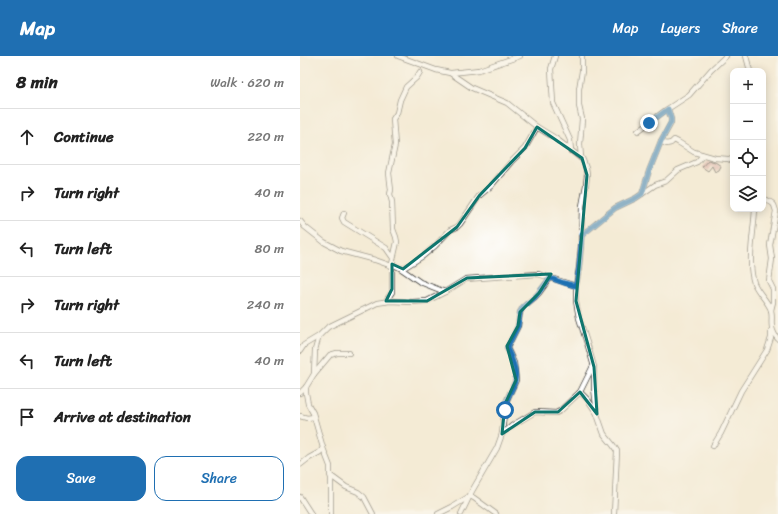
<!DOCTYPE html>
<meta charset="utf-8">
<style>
:root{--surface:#fff;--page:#f6f6f6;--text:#222;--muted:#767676;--line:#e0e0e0;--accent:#1f6fb2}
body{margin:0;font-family:Sriracha,sans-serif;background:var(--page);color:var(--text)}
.controls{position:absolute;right:12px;top:12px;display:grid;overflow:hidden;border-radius:8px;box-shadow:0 2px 10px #0003}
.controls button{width:36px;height:36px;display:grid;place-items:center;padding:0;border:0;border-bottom:1px solid var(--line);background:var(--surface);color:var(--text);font:20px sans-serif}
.stop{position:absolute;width:12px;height:12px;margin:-9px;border:3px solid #1f6fb2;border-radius:50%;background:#fff}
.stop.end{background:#1f6fb2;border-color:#fff;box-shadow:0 1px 4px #0008}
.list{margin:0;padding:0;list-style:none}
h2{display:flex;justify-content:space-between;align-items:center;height:52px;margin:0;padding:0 16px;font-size:17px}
h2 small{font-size:13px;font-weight:400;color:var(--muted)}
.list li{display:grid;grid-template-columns:26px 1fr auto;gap:12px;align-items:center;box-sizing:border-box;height:56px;padding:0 16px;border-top:1px solid var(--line)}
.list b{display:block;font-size:15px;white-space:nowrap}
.list em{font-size:13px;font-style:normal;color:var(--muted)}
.actions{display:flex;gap:8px;padding:12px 16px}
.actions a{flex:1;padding:9px 0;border:1px solid var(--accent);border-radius:12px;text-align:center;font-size:14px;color:var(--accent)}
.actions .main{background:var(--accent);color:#fff}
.icon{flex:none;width:22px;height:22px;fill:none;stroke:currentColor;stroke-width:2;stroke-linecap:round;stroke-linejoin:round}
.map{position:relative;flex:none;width:478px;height:458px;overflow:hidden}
header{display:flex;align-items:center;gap:24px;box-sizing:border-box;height:56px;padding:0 20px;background:var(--accent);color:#fff}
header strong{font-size:19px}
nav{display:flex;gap:22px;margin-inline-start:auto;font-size:14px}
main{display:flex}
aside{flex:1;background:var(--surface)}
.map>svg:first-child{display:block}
</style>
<header>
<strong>Map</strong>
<nav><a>Map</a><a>Layers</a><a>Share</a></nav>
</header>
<main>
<aside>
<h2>8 min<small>Walk · 620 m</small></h2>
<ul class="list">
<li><svg class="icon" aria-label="ahead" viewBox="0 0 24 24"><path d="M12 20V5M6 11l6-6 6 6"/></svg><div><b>Continue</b></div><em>220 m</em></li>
<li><svg class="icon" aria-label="right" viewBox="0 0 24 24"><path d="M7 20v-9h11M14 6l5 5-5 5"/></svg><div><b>Turn right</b></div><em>40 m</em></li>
<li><svg class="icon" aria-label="left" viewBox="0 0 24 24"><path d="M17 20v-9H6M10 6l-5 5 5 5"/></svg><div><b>Turn left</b></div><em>80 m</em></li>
<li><svg class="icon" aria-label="right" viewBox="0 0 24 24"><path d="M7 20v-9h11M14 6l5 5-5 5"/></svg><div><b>Turn right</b></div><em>240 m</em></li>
<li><svg class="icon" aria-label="left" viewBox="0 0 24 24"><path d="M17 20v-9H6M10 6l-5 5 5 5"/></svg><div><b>Turn left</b></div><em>40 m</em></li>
<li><svg class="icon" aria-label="arrive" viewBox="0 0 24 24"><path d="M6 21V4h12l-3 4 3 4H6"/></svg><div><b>Arrive at destination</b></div></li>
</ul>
<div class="actions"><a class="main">Save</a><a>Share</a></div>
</aside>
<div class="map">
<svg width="478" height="458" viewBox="0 0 478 458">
<rect width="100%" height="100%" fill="#fff"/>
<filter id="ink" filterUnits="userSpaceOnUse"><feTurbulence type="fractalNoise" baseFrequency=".025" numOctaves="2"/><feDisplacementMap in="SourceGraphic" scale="8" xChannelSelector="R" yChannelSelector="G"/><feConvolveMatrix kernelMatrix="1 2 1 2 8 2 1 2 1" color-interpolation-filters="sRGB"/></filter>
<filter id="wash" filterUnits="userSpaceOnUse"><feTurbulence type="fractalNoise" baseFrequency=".012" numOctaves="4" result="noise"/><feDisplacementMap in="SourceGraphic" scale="16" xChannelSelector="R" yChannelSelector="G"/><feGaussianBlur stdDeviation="0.9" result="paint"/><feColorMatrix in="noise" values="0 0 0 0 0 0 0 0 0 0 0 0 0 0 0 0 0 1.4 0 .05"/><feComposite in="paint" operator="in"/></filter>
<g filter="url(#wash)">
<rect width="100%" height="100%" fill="#f4ebd6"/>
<g id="blocks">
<path fill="#d49f9c" d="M408,104L415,106L421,110L419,114L415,116L412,110L408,115L402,111Z"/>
</g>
</g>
<g filter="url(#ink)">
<use href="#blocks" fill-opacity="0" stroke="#3c3b38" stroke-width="1"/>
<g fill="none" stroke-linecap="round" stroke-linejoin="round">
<defs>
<g id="minor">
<path d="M98,0L136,14L150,17L172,32L207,47L237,71L255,82L281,102"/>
<path d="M255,0L251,13L253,47L270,84L271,95"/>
<path d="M282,0V15L279,33V50L282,63L280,88L281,102H282L286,112L287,119L286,129L282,150L281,190L279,212L276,230V245L279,262L288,290L294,311V332L297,358L304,378L313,389L317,395L314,458"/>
<path d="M446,0L450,15"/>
<path d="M151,17L179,14L220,0"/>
<path d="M338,75L366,54L389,39L411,14L426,0"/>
<path d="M361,85L366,88L371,87L374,84L378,86L394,96L415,102L428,103L433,105"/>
<path d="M342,138L349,115L361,85L371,67V63L368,53"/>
<path d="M463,142L472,147L474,149L476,155L470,189L472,203L469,225L473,233V246L471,254"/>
<path d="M455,153C454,175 447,206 454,227C458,237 467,244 471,254C473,261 470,269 473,275C474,278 476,281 478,283"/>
<path d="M44,157L42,162L44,166L86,192L93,202"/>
<path d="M0,165L5,171L24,186L41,195L75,204L92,210"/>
<path d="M282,179L315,152L336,142L355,129L366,125L378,114L397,106L403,99"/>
<path d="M92,208L100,212L120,226L145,236"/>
<path d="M102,213L123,200L135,190L150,174L157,171L160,168L179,140L191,130L211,106L225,92L237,71"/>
<path d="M86,245L92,236V208L97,186L96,181L93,173L92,146L90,138L91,134L89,117L95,89L93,63L97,57L100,44L106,31L117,21L120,16"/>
<path d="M0,295L4,289L19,280L28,271L69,251L77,247L90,245L112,246L127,245L145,236L166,223L238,218L276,230"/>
<path d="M14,318L30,299L37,297H49"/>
<path d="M6,331V337L8,348L13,357L23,392L30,410V419L31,422V458"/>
<path d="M280,336L288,344L296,356"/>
<path d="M0,337L6,331L14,318L15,294L19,280"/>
<path d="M0,360L7,362L14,361"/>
<path d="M202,378L213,369L235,356L256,357L260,355L280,336L293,310"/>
<path d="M413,390L421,377L441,335L467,294L471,282V275"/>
<path d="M0,409L9,402L20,396L23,392"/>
<path d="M31,420L46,431L58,436L64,441L73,458"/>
<path d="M0,441L11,458"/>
<path d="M138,458L152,451L170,440L174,442L196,458"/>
<path d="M161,458L172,435L197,392L202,378L205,348L216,324L214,307L207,292L218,270L220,256L223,251L235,241L239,237L250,222"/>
</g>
</defs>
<use href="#minor" stroke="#3c3b38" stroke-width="6"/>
<use href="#minor" stroke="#fff" stroke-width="4.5"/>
</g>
</g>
<g fill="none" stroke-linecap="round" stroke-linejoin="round" filter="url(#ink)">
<path stroke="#1f6fb2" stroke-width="5" d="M205,354C205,346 209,340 212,333C220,319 213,305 207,292L218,270L220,256L223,251L235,241L250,222L264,227L276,230L279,212L282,179L315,152L336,142L342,138L349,115L361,85L371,66V63L368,53L349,67"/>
</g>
<path d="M0 0H478V458H0ZM237,71L282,102L287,119L276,245L294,311L297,358L280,336L258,356H235L202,378L205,348L216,324L207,290L218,270L220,256L239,237L251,218L167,222L127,245H86L92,233V208L103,213L157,171L179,140L225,92Z" fill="#f4ebd6" fill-opacity=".55" fill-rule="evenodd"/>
<path fill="none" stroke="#0f766e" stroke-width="3" stroke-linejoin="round" d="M237,71L282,102L287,119L276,245L294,311L297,358L280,336L258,356H235L202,378L205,348L216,324L207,290L218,270L220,256L239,237L251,218L167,222L127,245H86L92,233V208L103,213L157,171L179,140L225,92Z"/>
</svg>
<div class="controls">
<button>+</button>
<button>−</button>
<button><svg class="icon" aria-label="locate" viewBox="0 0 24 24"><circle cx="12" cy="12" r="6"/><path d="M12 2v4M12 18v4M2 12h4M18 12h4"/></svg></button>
<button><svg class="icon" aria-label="layers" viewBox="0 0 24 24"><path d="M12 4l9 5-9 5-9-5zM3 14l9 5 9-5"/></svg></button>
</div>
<div class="stop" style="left:205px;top:354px"></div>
<div class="stop end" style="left:349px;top:67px"></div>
</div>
</main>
